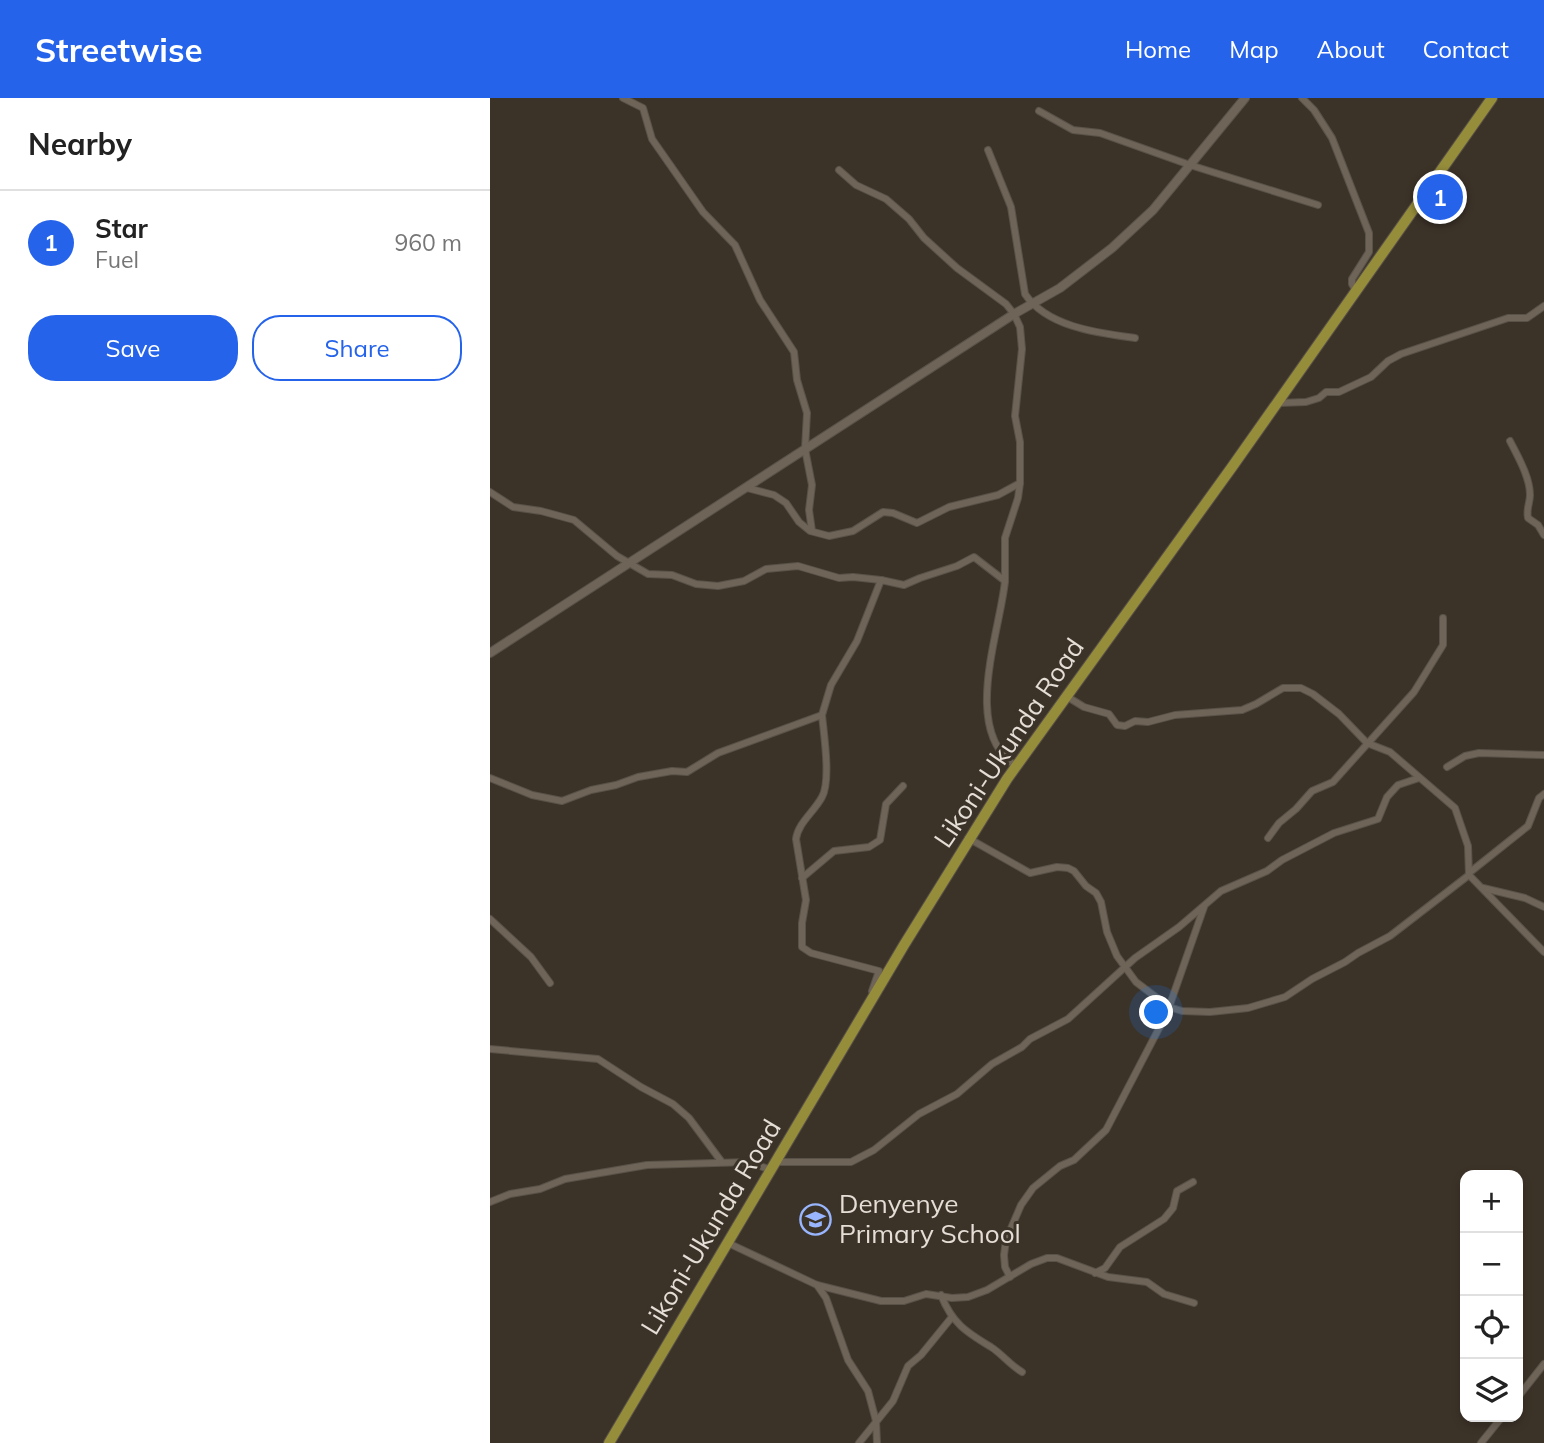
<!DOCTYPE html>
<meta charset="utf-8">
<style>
:root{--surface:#fff;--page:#f6f6f6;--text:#222;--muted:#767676;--line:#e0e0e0;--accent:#2563eb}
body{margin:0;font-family:Mulish,sans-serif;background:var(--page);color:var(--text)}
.controls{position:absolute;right:21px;bottom:21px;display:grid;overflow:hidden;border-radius:14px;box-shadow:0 4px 10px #0003}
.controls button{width:63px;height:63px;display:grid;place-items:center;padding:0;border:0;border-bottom:2px solid var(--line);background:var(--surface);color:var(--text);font:35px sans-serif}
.you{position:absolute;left:667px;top:915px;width:24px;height:24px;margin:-18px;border:5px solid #fff;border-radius:50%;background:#1a73e8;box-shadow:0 0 0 10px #1a73e833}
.badge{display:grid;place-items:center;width:46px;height:46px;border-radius:50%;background:var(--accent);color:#fff;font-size:23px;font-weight:700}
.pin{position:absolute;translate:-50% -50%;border:4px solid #fff;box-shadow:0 2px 7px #0006}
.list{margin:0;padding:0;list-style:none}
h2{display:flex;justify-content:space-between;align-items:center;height:91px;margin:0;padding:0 28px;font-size:30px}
h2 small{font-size:23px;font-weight:400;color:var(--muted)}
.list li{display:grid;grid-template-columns:46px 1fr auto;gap:21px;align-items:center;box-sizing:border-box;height:105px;padding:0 28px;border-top:2px solid var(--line)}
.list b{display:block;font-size:26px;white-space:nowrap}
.list p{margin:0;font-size:23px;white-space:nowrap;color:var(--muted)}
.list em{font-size:23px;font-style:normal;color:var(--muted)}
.actions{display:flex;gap:14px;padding:21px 28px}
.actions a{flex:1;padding:16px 0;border:2px solid var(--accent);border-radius:28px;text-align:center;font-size:24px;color:var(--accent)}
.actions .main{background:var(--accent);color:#fff}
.icon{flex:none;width:38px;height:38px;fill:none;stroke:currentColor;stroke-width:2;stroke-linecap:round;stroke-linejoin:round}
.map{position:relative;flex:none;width:1054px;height:1345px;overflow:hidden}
header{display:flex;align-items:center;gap:42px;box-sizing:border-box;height:98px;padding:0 35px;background:var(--accent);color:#fff}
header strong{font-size:33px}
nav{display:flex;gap:38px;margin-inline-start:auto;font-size:24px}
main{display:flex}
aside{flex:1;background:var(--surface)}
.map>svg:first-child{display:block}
</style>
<header>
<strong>Streetwise</strong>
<nav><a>Home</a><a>Map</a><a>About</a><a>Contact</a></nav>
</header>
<main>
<aside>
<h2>Nearby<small></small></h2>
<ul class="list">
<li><span class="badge">1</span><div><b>Star</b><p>Fuel</p></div><em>960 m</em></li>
</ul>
<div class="actions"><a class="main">Save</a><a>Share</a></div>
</aside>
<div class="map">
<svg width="1054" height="1345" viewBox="0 0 1054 1345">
<rect width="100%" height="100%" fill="#3c3328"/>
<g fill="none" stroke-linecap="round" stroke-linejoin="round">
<defs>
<g id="minor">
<path d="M133,0L153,10L162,41L213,114L245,147L270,202L304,254L307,282L317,315L315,351L322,387L319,412L322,433"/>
<path d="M812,0L824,12L842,40L879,135V154L862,181V186L866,193"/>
<path d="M549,13L583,32L610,35L700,67L828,107"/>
<path d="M498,52L521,109L535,196C557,229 608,235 645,240"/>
<path d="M349,72L366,87L396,101L419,121L434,140L467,170L516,206L524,216L530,229L532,251L525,318L530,344V385L528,400L515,440V483"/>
<path d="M789,305L816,304L829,300L836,294H849L881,279L898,263L911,256L1018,220H1037L1054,208"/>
<path d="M1020,343C1028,359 1040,379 1040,397C1040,405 1036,411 1038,420L1048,427L1054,437"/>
<path d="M257,390L284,397L296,405L309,424L320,433L339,438L363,433L393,414L403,415L427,425L459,409L508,397L530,385"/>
<path d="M0,394L23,409L51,413L84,422L127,458L158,476L182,477L206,486L228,488L254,483L276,471L308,468L349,480L363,479L391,482"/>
<path d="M576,598L594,609L619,616L627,627L635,628L645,623L658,624L685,617L752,612L766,606L793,590H811L823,596L849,616L877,645L900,654L965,710L978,748L979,777L1054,854"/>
<path d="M332,617C334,637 341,683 332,699C324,714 308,725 306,741L316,802L312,825V849L321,855L389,873L382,893"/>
<path d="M957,669L975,658L989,655L1054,657"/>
<path d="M0,680L42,697L72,703L101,692L126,687L148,679L182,673L197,674L228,655L332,617L341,587L367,543L391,482L414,487L430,480L467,468L484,459L515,483C510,534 471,633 526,668"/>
<path d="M478,740L540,775L567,769L578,770L584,773L596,788L606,795L611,804L617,834L627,858L646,884L679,909L692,913L720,914L758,910L795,899L822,881L855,864L868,855L900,838L979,777"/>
<path d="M778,740L789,725L806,711L822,693L843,684L924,594L953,547V520"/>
<path d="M979,775L1038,728L1049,700L1054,696"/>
<path d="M312,780L344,753L379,749L390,742L396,706L413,688"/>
<path d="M993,790L1035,800L1054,809"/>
<path d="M0,821L41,859L60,885"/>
<path d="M0,951L108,961L151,989L183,1006L199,1020L231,1063"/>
<path d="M286,1064H361L384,1052L429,1016L467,996L502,966L532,949L540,941L578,921L645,860L689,829L731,793L777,773L792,762L844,735L888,721L897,699L908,687L929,680"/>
<path d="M0,1104L20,1096L50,1091L75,1081L157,1067L259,1064L281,1072"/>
<path d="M238,1145L327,1187L391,1203H414L436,1196L462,1200L478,1199L497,1192L541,1166L557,1160H567L618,1179L657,1184L674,1196L704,1205"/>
<path d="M605,1175L615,1170L630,1149L674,1121L683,1110L687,1093L703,1084"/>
<path d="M520,1179L515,1169L514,1157L516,1142L531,1107L543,1090L570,1068L584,1062L616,1032L677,915L714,809"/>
<path d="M327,1187L336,1200L358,1262L378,1293L386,1323L387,1345"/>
<path d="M451,1197C462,1225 476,1234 501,1249C512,1256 520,1267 532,1274"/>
<path d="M1028,1299L1054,1266"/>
<path d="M369,1345L403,1303L418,1268L431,1257L462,1219"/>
<path d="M991,1345L1012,1319"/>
</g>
<path id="tertiary" d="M0,555L524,216L570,190L622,150L663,112L755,0"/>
<path id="trunk" d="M119,1345L414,847L517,681L742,369L1002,0"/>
</defs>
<use href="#minor" stroke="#595248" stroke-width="8"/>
<use href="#tertiary" stroke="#595248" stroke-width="10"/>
<use href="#trunk" stroke="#595248" stroke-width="12"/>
<use href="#minor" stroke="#6f6458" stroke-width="6"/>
<use href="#tertiary" stroke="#6f6458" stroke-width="8"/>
<use href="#trunk" stroke="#968d3b" stroke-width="10"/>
</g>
<defs>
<symbol id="school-ring" viewBox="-11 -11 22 22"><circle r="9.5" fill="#3c3328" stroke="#98b5fd" stroke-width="1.5"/><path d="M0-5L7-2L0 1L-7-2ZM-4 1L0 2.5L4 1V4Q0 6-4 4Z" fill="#98b5fd"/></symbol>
</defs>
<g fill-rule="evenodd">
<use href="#school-ring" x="308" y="1104" width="35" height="35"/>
</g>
<g text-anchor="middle" stroke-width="6" stroke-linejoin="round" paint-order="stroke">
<g font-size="26" fill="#e4ded7" stroke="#3c3328">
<text transform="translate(519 645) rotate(-56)" y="9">Likoni-Ukunda Road</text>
<text transform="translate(221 1129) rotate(-59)" y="9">Likoni-Ukunda Road</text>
</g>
<g font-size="26" fill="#e4ded7" stroke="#3c3328" text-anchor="start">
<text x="349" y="1115">Denyenye<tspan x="349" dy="30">Primary School</tspan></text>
</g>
</g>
</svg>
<div class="controls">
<button>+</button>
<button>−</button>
<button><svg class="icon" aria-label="locate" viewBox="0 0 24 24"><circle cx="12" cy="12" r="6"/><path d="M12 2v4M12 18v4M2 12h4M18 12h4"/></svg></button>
<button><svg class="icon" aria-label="layers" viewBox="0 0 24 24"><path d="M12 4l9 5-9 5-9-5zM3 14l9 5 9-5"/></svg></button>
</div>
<div class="you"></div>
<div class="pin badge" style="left:950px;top:99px">1</div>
</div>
</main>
